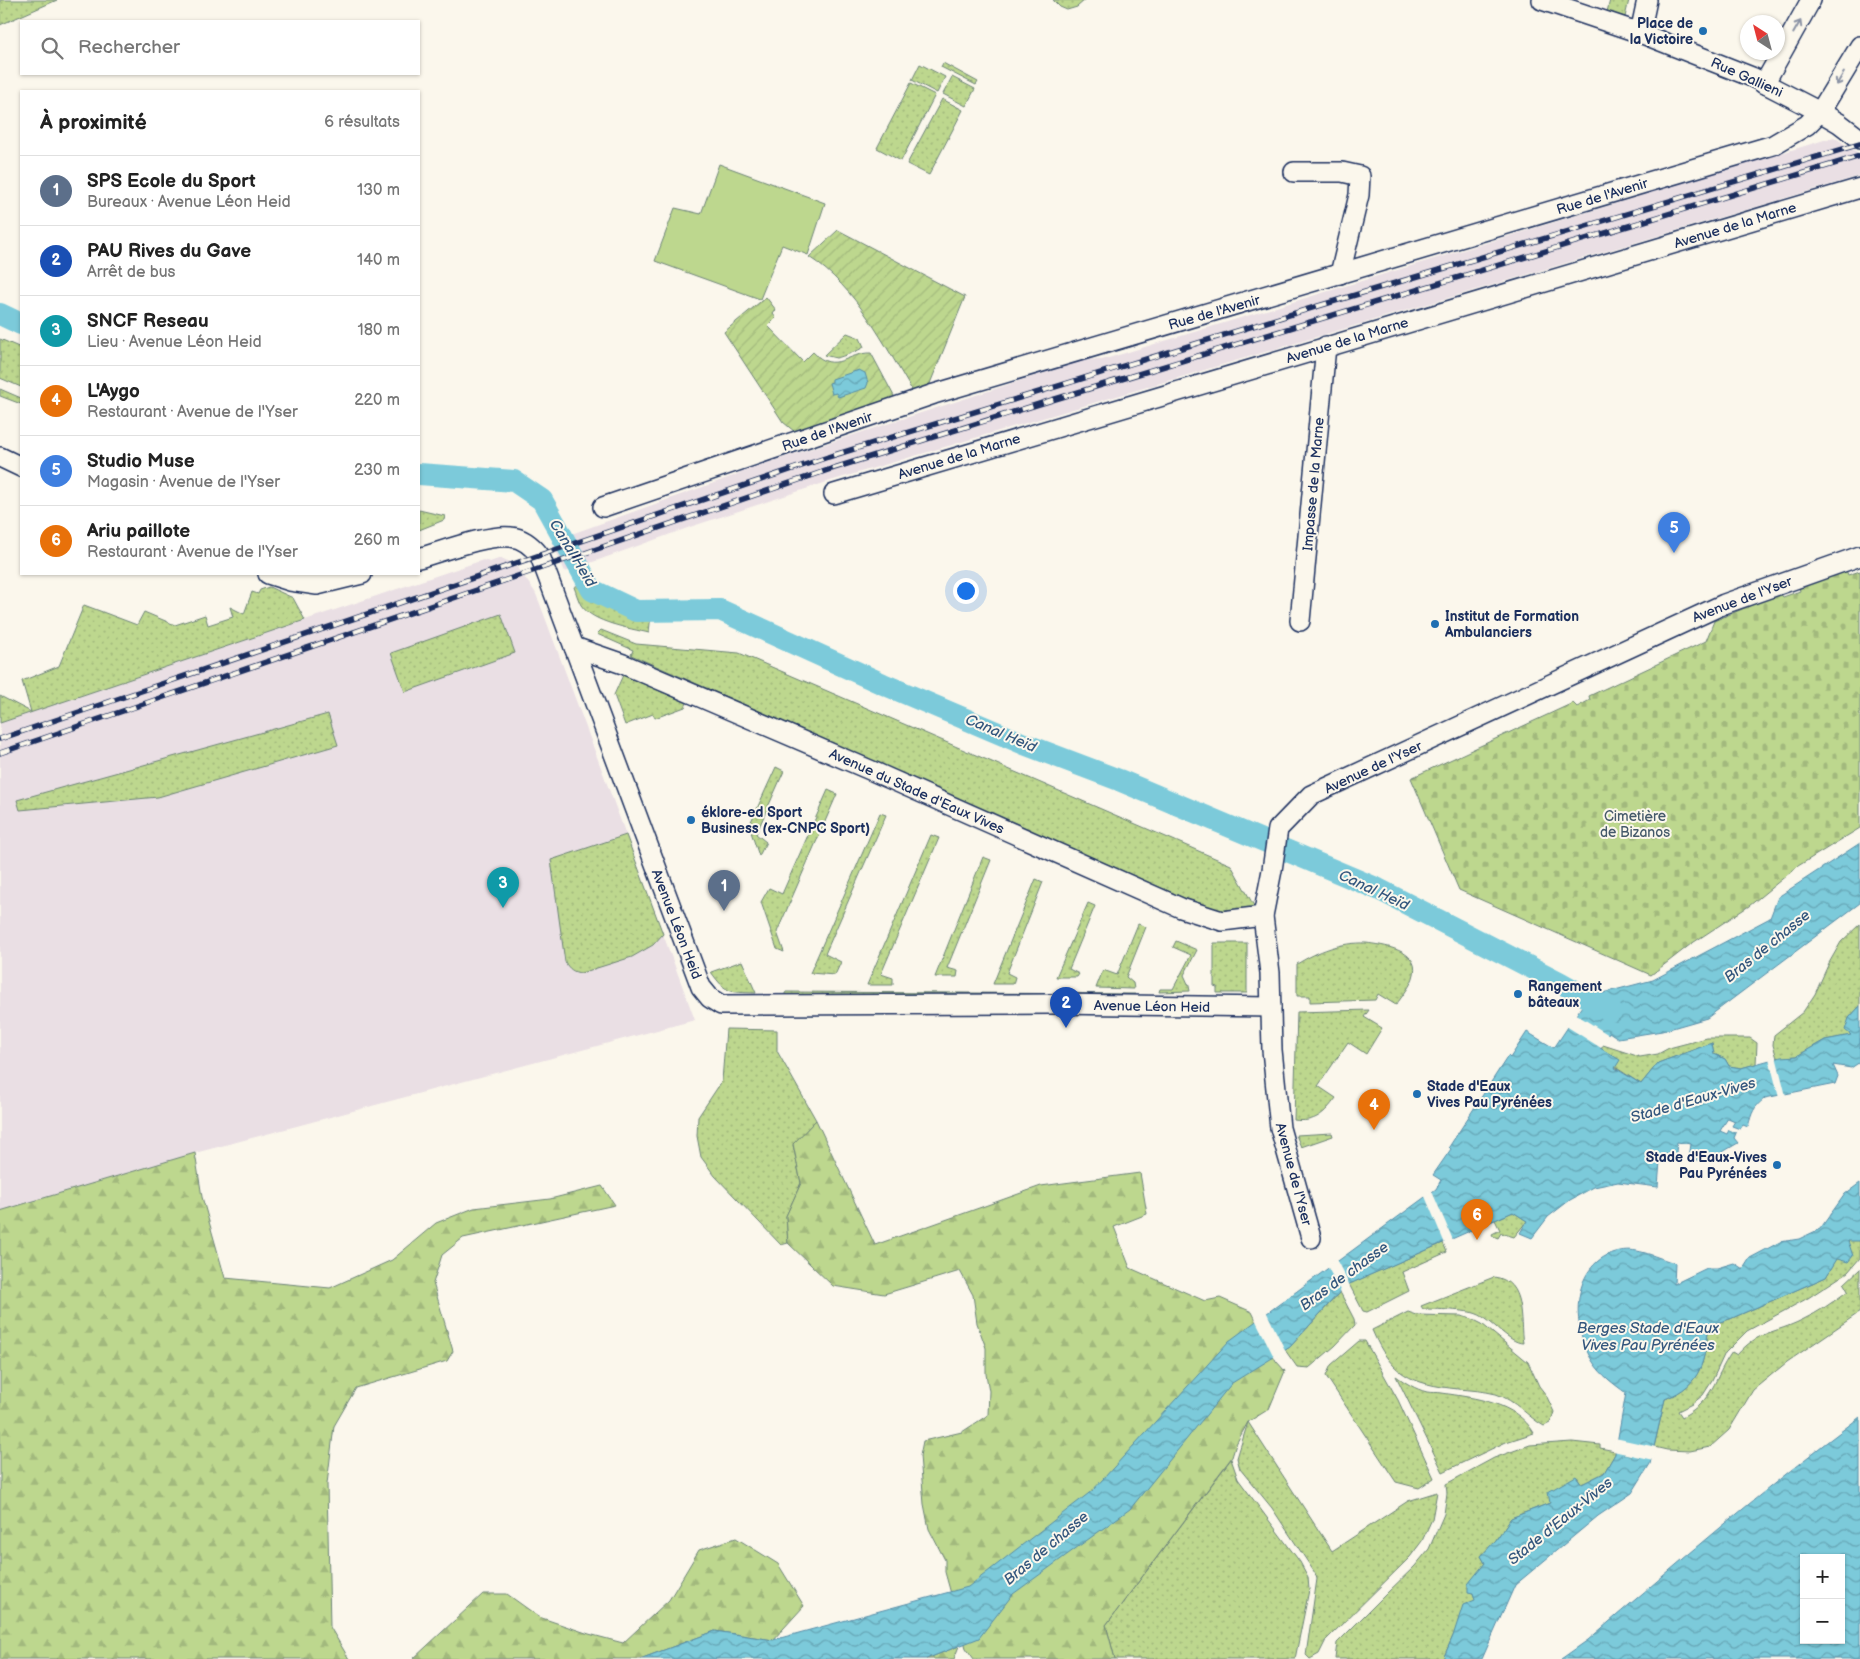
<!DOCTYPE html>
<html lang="fr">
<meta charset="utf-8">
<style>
:root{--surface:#fff;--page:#f2f2f2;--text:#222;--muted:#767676;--line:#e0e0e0;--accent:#1f6fb2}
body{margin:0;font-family:"Balsamiq Sans",sans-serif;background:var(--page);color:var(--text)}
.controls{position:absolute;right:15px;bottom:15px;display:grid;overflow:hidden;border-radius:0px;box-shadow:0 1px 4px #0004}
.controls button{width:45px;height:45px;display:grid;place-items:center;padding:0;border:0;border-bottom:1px solid var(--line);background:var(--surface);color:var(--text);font:25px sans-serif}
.compass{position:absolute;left:1740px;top:15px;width:45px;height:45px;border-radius:50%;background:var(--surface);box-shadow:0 1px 4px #0004;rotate:324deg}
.you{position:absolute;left:965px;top:590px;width:18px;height:18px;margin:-12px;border:4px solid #fff;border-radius:50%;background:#1a73e8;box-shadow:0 0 0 8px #1a73e833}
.badge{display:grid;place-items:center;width:32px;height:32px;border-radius:50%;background:var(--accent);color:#fff;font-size:16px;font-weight:700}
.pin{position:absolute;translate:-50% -41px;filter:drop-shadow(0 1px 2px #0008)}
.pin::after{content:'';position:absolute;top:26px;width:18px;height:15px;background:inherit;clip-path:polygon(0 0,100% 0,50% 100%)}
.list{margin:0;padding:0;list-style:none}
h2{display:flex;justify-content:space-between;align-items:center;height:65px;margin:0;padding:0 20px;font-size:21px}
h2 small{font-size:16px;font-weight:400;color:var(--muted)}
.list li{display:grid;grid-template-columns:32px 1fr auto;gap:15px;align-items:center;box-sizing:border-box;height:70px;padding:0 20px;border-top:1px solid var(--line)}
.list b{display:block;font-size:19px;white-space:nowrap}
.list p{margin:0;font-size:16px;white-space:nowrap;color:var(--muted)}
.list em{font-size:16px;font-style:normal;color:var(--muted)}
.icon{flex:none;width:28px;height:28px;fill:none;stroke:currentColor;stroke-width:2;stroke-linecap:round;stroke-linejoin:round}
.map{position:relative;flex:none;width:1860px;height:1659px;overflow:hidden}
.search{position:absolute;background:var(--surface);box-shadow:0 1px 4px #0004;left:20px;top:20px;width:400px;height:55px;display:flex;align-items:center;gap:12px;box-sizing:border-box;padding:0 18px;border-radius:0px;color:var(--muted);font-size:19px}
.panel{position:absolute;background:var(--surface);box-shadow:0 1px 4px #0004;left:20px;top:90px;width:400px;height:485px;border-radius:0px}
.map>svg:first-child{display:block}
</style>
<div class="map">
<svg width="1860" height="1659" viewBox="0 0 1860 1659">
<defs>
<pattern id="grass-dots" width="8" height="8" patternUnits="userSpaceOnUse" patternTransform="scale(1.25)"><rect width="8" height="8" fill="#bdd78e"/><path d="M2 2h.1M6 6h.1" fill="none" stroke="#a2b97d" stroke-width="1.8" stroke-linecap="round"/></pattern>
<pattern id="forest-firs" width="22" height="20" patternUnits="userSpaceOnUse" patternTransform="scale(1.25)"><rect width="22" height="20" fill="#bdd78e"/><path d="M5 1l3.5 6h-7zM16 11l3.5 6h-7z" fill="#a2b97d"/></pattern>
<pattern id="cemetery-stones" width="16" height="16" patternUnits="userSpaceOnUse" patternTransform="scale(1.25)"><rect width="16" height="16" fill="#bdd78e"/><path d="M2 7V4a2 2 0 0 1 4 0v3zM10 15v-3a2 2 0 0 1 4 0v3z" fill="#a2b97d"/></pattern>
<pattern id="garden-furrows" width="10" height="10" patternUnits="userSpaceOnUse" patternTransform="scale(1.25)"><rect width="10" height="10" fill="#bdd78e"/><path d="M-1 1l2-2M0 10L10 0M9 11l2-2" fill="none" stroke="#a2b97d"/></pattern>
<pattern id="water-waves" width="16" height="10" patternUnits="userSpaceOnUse" patternTransform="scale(1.25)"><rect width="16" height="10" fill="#7ccada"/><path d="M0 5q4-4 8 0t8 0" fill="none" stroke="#65a4b4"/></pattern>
</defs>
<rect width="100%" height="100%" fill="#fbf7ec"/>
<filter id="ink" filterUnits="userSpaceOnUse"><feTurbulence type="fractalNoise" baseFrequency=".02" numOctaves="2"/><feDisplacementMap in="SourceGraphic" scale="10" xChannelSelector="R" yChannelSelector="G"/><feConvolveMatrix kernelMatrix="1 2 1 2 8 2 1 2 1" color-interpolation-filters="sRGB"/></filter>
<g filter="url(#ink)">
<g fill="#eadfe4">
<path d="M1834,137L1860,154V176L830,481L693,526L565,572L552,541L736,475L742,471L1087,359L1102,360Z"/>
<path d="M501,558L515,564L535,592L540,604L695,1020L195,1153L0,1211V723L483,560L490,562Z"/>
</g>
<g fill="url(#grass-dots)" stroke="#6c8376">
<path d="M0,0H57L0,25Z"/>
<path d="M1053,0H1085L1077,7L1067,10L1060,7Z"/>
<path d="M1610,0H1629L1625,17L1607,12Z"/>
<path d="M943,63L978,82L976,85L941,67Z"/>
<path d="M920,64L945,77L937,93L912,80Z"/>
<path d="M952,77L975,89L966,106L943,94Z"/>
<path d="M911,83L935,95L901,161L877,148Z"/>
<path d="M942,99L963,110L929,175L907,164Z"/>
<path d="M847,333L860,338L864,347C860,350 842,357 836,358L824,355Z"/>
<path d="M0,339L21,348V387L0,378Z"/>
<path d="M0,389L21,398V404L0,396Z"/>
<path d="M419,510L445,516L444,520L419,530Z"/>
<path d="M585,582L590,592L636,614H651L649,633C629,628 593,623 581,605C578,600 576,592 574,587Z"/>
<path d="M269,587L293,598L305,620L0,723V696L31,712L22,681L59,666L84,605L137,625L144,612L175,625L205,615L208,625L233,617L230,607L244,614L252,592L258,594L260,590Z"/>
<path d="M501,614L515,653L405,692L391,653Z"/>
<path d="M601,630L636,644L739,653L1231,865L1254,906L1237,913L1214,911L631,655L633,650L597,634Z"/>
<path d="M623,675L687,703L685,707L655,718L653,714L625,725L614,695Z"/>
<path d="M328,714L338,745L158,797L20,810L17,800Z"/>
<path d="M776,767L784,771L756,834L766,842L759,856L749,826Z"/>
<path d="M828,790L837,794L777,932L784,952L777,949L761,902L769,888L782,894Z"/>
<path d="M880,813L886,815L825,954L841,962L835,975L810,973Z"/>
<path d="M626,835L663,934L653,945L632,957L581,973C573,972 569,969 565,962L551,860Z"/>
<path d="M931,835L939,838L881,974L893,978V985H867Z"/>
<path d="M983,857L991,860L947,968L958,971L957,977H935Z"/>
<path d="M1036,879L1043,882L1007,973L1015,977L1013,984H993Z"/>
<path d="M1088,903L1095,906L1069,969L1079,974L1077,977H1056Z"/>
<path d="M1138,924L1146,927L1126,977L1133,983L1134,989L1096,988L1103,970L1117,975Z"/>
<path d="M1860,924V1006L1849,1018L1852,1035L1825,1040L1797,1056L1777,1058L1773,1045L1774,1035L1803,1012L1815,994L1829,963L1841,942Z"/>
<path d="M1176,941L1197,950L1184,975L1189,986L1190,991L1159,992L1160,989H1173L1191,955L1173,947Z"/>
<path d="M1214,943H1247V993H1217V987L1214,986Z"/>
<path d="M1366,943C1382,945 1420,950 1414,974C1412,985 1402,996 1396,1005L1378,994L1375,1000L1310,1002V996H1297V964C1318,951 1341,942 1366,943Z"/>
<path d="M742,961L756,993C729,992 727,994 711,972Z"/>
<path d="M786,992L1135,994L1133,1001L781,1000Z"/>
<path d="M1369,1010L1364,1017L1382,1028L1366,1054L1348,1042L1318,1086L1336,1098C1324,1114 1315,1123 1294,1120L1297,1012Z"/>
<path d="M726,1029L777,1030V1051L816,1120L793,1145L801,1183L786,1216L788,1243L781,1245L715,1176L701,1157L697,1136L698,1117L722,1081Z"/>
<path d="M1707,1038H1750L1757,1043L1756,1064L1741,1068L1729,1066L1725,1059L1714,1054L1712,1043L1658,1063L1641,1084L1615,1067L1601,1049L1603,1045L1640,1057L1658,1054L1669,1048Z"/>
<path d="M1332,1133L1333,1136L1301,1147L1296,1135Z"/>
<path d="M1513,1212L1527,1221L1514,1237L1501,1233L1498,1238L1493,1236L1492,1234L1500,1230L1495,1220Z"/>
<path d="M1858,1239L1860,1241V1258L1848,1272L1808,1298L1747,1331L1725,1353L1712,1381L1703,1395L1692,1404L1678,1411L1682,1417C1716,1398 1712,1381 1732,1352L1737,1355C1759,1330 1774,1334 1802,1320C1819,1312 1833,1302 1848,1291L1844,1284L1860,1269V1312L1787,1362L1753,1390L1729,1430L1710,1447L1690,1451L1667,1450L1654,1447L1665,1399C1703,1384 1704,1360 1709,1325L1730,1319L1826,1277L1847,1241Z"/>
<path d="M1443,1243L1447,1252L1402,1272L1409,1291L1367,1312L1363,1311L1349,1284Z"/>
<path d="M1494,1277C1526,1281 1519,1320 1523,1343C1509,1343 1491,1319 1477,1314C1468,1310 1434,1309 1423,1309L1421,1306Z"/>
<path d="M1340,1292L1354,1319L1355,1325L1335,1346L1309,1368L1297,1367L1285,1350L1290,1347Z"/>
<path d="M1408,1312L1417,1315L1461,1316L1472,1319L1482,1324L1528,1362L1539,1386L1546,1395L1554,1412L1550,1423L1544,1426C1528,1417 1515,1400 1496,1394C1484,1391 1471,1390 1458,1389C1411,1384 1391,1375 1372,1330Z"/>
<path d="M1359,1341H1365L1398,1400L1434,1478L1419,1488L1396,1482L1326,1376L1331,1365Z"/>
<path d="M1396,1376C1406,1383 1415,1389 1427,1392C1432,1393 1437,1392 1442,1393C1475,1398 1516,1402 1534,1433L1506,1442L1443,1472Z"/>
<path d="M1248,1422L1332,1551L1408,1501L1437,1492L1432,1519L1422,1541L1410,1557L1326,1640L1319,1654L1310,1659L1306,1655L1317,1579L1315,1573L1272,1508L1240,1469L1237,1458Z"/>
<path d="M1572,1442L1600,1445V1448L1615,1451V1454L1604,1473L1582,1484L1577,1477L1550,1503L1511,1518L1496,1540L1481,1556L1485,1563L1473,1593L1476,1600L1453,1636L1443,1659H1335L1337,1643L1387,1593L1415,1566L1429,1549L1444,1514L1447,1493L1446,1484L1494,1458L1530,1445Z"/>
<path d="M1231,1459L1238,1479L1300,1562L1308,1577L1309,1590L1295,1659H1115L1106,1625Z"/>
</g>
<g fill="url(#forest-firs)" stroke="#6c8376">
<path d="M816,1120L875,1245L1041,1186L1140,1173L1147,1214L1114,1227L1130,1268L1205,1301L1220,1298L1252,1312L1276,1361L1285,1371L1269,1409L1248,1422L1236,1444L1232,1457L1106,1625L1115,1659H974L966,1648L945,1572V1560L929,1529L924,1504L920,1456L923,1441L962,1432L988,1415L989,1391L986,1374V1348L977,1323L973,1295L960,1271L884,1294L833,1286L788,1243L786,1216L801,1183L793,1144Z"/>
<path d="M195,1153L202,1197L225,1278L330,1288L392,1260L436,1223L474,1208L550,1199L602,1186L615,1205L463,1238L442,1255L433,1283L453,1351L447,1361L356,1388L334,1426L327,1484L330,1627L349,1659H0V1211Z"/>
<path d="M736,1538L778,1564L804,1606L773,1640L715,1631L640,1659H413L483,1594H507L539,1617L589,1634L623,1643L669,1600L699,1550Z"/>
<path d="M959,1646L954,1659H926Z"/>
</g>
<path fill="url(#cemetery-stones)" stroke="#6c8376" d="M1846,570L1848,575L1860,571V828L1798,866L1749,906L1691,944L1651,975L1459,890L1411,778L1573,703L1577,707L1590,700L1589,696L1706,641L1714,621L1780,593L1783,597L1800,591L1799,587Z"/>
<g fill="url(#garden-furrows)" stroke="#6c8376">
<path d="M838,230L965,297L929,386L913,392C884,344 857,288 809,257Z"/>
<path d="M766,297L776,310L773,314L776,318L768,326L803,362L813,352C835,375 848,352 871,353L895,398L795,432L783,422L724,332Z"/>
</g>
<path fill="#bdd78e" stroke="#6c8376" d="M719,164L825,203L808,255L782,245L760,299L655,261L675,208L701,214Z"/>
<g fill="url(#water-waves)" stroke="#558ca8" fill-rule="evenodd">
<path d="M859,370L865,373L868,383L866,388L838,397L836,393L832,394L829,383L832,382V379Z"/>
<path d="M1860,843V903L1707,1018L1662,1031L1618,1038L1609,1032L1600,1048L1620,1060L1615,1068L1641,1084L1658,1063L1712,1043L1714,1054L1725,1059L1729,1066L1741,1068L1781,1057L1797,1056L1825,1040L1851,1035L1845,1030L1849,1018L1860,1006V1062L1851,1068L1833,1065L1838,1076L1835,1084L1765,1098C1753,1108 1752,1112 1748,1127L1743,1125L1740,1129L1732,1126L1735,1121L1728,1118L1720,1131L1727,1134L1729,1130L1736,1133L1734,1138L1738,1143L1714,1157L1701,1161L1689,1158L1691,1144L1677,1142L1675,1162L1660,1161L1658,1187L1618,1182L1594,1187L1570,1200L1548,1217L1532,1238L1520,1233L1527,1221L1513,1212L1345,1286L1290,1347L1232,1383L1130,1509L1013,1594L979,1638L926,1659H640L715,1631L773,1640L968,1587L1093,1490L1229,1341L1436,1189L1441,1180L1433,1175L1451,1149L1449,1147L1508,1056L1510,1058L1527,1032L1554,1048L1588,997L1653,980L1770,918L1778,897Z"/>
<path d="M1860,1183V1241H1848L1853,1256L1848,1262L1837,1259L1826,1277L1730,1319L1709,1325C1704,1361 1703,1384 1665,1399L1650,1464L1632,1493L1598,1516L1515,1585L1482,1659H1443L1453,1636L1463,1605L1475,1600L1473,1593L1468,1592V1584L1485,1563L1481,1556L1496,1540L1511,1518L1550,1503L1548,1492L1576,1476L1582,1484L1604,1473L1615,1454L1626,1393C1614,1384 1601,1375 1593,1362C1570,1327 1570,1261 1620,1251C1638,1247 1657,1258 1675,1263L1674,1284L1707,1268H1717L1734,1263L1743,1269L1750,1258L1780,1242L1799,1239L1820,1229L1845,1194Z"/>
<path d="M1860,1417V1659H1561L1588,1640C1677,1564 1766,1487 1860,1417ZM1804,1558H1841V1640H1804Z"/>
</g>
<g fill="#fbf7ec">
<path d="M1574,1013L1609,1035L1601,1048L1566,1026Z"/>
<path d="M1776,1056L1786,1096L1779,1098L1769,1058Z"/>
<path d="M1431,1189L1453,1240L1445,1244L1424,1194Z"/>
<path d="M1336,1259L1350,1286L1342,1294L1327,1266Z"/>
<path d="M1266,1311L1286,1352L1275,1359L1255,1319Z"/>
<path d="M1615,1438L1656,1447L1653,1460L1613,1451Z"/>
</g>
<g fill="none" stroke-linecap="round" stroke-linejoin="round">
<g stroke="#7ccada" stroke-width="22">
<path d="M0,314L21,324"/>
<path d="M419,474L514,481L542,500L592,590L636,611L720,610L883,684L1024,744L1119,780L1378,889L1561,983L1611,1011"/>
</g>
<defs>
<g id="minor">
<path d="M1542,0L1640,33L1752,77L1820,112L1839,123L1860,139"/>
<path d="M1640,33L1647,0"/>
<path d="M1764,84L1811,0"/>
<path d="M1294,172H1342L1360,176L1359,195L1340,274"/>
<path d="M0,457L21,467"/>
<path d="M834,494L1860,188"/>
<path d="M603,507L934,394L1773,145L1807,125L1820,112L1860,46"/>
<path d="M419,558C443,551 488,534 511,537C523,538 533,547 540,556L701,987L710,998L721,1005L1054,1004L1271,1007"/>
<path d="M268,574L290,581L317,585L362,574"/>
<path d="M1300,621L1326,346"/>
<path d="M574,647L623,664L870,770L1181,908L1222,921L1263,916"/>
<path d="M1311,1238L1280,1128L1272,1050L1270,973L1263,916L1272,870L1278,829L1311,795L1724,604L1860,556"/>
</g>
</defs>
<use href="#minor" stroke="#1b2f5e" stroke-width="22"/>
<use href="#minor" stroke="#fbf7ec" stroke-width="19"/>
<defs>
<g id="rail">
<path d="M0,739L828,457L1315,307L1860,144"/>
<path d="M0,753L831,469L1052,400L1860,156"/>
</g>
</defs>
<use href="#rail" stroke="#1b2f5e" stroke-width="5.5"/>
<use href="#rail" stroke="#fbf7ec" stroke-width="4" stroke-dasharray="11" stroke-linecap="butt"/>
</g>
<defs><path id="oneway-shaft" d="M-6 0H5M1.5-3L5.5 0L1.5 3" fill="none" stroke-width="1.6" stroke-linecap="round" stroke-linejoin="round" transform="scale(1.25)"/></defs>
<g stroke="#8b93a5">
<use href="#oneway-shaft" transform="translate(1797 27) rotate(-60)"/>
<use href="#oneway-shaft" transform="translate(1840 79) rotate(121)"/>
</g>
</g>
<g fill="#1f6fb2" stroke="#fbf7ec" stroke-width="2">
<circle cx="1703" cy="31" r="5"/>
<circle cx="1435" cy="624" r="5"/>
<circle cx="691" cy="820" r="5"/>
<circle cx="1518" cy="994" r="5"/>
<circle cx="1417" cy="1094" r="5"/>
<circle cx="1777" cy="1165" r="5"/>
</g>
<g text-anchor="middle" stroke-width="4" stroke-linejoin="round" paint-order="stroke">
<g font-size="14" font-weight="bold" fill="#1b2f5e" stroke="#fbf7ec" text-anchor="start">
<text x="1693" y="28" text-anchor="end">Place de<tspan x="1693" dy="16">la Victoire</tspan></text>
<text x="1445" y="621">Institut de Formation<tspan x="1445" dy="16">Ambulanciers</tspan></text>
<text x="701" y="817">éklore-ed Sport<tspan x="701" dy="16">Business (ex-CNPC Sport)</tspan></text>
<text x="1528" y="991">Rangement<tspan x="1528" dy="16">bâteaux</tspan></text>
<text x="1427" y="1091">Stade d'Eaux<tspan x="1427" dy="16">Vives Pau Pyrénées</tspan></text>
<text x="1767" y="1162" text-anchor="end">Stade d'Eaux-Vives<tspan x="1767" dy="16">Pau Pyrénées</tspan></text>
</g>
<g font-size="14" fill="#1b2f5e" stroke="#fbf7ec">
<text transform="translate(1747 77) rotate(24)" y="5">Rue Gallieni</text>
<text transform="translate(1602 196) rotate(-17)" y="5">Rue de l'Avenir</text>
<text transform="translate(1735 225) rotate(-17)" y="5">Avenue de la Marne</text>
<text transform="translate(1214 312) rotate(-16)" y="5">Rue de l'Avenir</text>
<text transform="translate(1347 340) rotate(-17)" y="5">Avenue de la Marne</text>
<text transform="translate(827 431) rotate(-19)" y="5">Rue de l'Avenir</text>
<text transform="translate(959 456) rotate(-17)" y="5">Avenue de la Marne</text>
<text transform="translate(1313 484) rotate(-85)" y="5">Impasse de la Marne</text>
<text transform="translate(1742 599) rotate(-21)" y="5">Avenue de l'Yser</text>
<text transform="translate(1373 767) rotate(-25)" y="5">Avenue de l'Yser</text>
<text transform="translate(917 791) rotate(24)" y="5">Avenue du Stade d'Eaux Vives</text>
<text transform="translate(677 924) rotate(69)" y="5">Avenue Léon Heid</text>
<text transform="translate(1152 1006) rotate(1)" y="5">Avenue Léon Heid</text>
<text transform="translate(1294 1174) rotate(75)" y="5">Avenue de l'Yser</text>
</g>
<g font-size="14" fill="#44596a" stroke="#fbf7ec">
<text x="1635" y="821">Cimetière<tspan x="1635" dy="16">de Bizanos</tspan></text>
</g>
<g font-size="15" font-style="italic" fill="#33567d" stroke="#fbf7ec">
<text transform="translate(573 553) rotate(59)" y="5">Canal Heïd</text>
<text transform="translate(1001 733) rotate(23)" y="5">Canal Heïd</text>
<text transform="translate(1374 890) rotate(25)" y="5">Canal Heïd</text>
<text transform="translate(1767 946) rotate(-39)" y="5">Bras de chasse</text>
<text transform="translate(1693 1100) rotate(-16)" y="5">Stade d'Eaux-Vives</text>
<text transform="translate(1344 1276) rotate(-36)" y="5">Bras de chasse</text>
<text x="1648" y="1333">Berges Stade d'Eaux<tspan x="1648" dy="17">Vives Pau Pyrénées</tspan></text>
<text transform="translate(1560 1521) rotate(-39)" y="5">Stade d'Eaux-Vives</text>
<text transform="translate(1046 1548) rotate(-40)" y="5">Bras de chasse</text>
</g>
</g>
</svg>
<div class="controls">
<button>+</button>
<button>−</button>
</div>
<svg class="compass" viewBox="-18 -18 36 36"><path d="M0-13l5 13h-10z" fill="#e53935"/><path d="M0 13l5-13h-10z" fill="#767676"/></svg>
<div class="you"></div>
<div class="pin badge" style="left:724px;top:911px;background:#5c6f8a">1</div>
<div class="pin badge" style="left:1066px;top:1028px;background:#1a4fb4">2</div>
<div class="pin badge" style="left:503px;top:908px;background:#0f9aa8">3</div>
<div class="pin badge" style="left:1374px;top:1130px;background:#e8710a">4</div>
<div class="pin badge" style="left:1674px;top:553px;background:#3f7fe0">5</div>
<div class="pin badge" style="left:1477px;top:1240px;background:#e8710a">6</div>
<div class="search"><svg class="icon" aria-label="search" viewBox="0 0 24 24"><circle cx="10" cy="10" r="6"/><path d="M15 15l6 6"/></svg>Rechercher</div>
<section class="panel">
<h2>À proximité<small>6 résultats</small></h2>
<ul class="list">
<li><span class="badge" style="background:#5c6f8a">1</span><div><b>SPS Ecole du Sport</b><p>Bureaux · Avenue Léon Heid</p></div><em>130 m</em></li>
<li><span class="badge" style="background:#1a4fb4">2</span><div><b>PAU Rives du Gave</b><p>Arrêt de bus</p></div><em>140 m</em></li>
<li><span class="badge" style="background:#0f9aa8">3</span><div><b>SNCF Reseau</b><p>Lieu · Avenue Léon Heid</p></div><em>180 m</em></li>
<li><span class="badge" style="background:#e8710a">4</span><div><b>L'Aygo</b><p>Restaurant · Avenue de l'Yser</p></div><em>220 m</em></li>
<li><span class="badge" style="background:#3f7fe0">5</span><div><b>Studio Muse</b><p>Magasin · Avenue de l'Yser</p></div><em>230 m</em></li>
<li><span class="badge" style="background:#e8710a">6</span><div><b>Ariu paillote</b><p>Restaurant · Avenue de l'Yser</p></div><em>260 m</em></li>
</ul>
</section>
</div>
